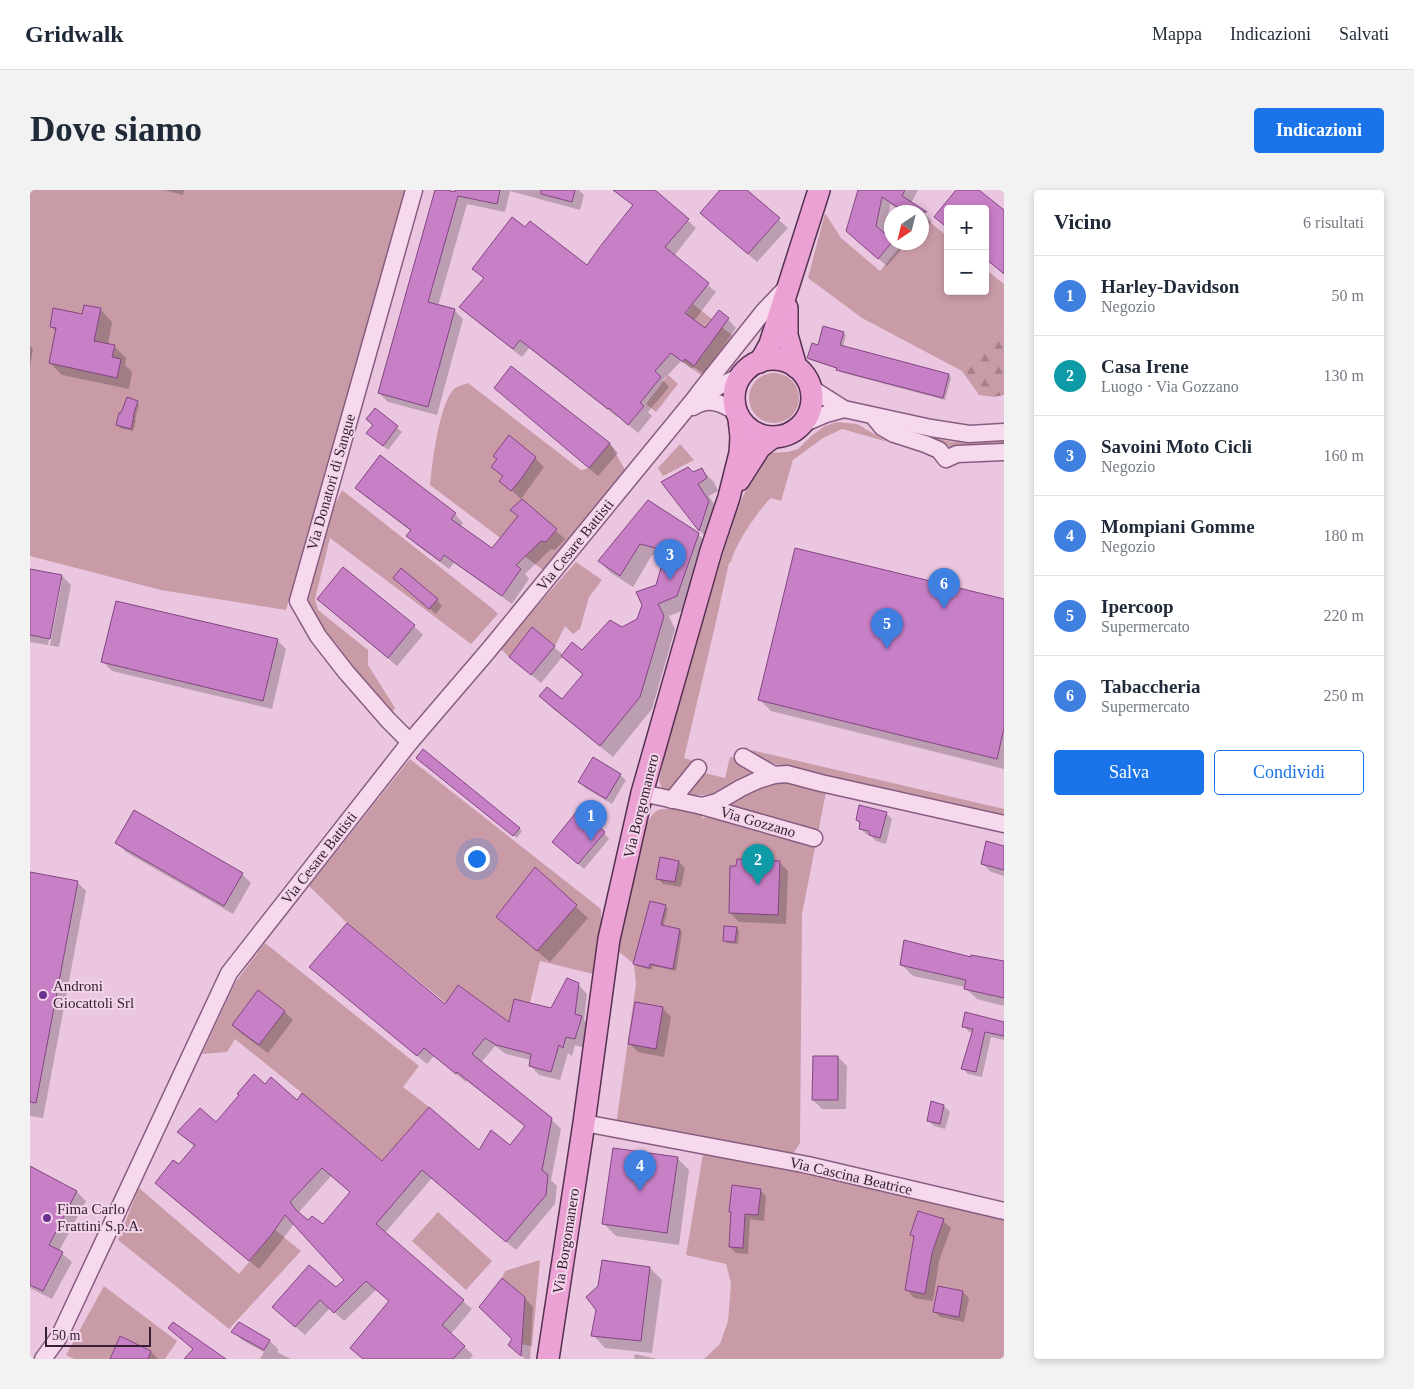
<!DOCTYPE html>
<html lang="it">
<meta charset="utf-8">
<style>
:root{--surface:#fff;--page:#f2f2f3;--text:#1f2937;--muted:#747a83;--line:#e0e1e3;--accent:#1a73e8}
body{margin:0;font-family:"Times New Roman",serif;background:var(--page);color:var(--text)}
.controls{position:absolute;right:15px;top:15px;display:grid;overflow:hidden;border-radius:5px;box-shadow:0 2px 8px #0003}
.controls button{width:45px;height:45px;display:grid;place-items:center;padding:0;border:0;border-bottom:1px solid var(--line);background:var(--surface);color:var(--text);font:25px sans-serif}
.compass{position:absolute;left:854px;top:15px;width:45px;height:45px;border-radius:50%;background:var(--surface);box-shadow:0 2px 8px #0003;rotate:215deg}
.scale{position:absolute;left:15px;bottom:12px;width:106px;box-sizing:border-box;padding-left:5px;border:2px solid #372035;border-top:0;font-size:14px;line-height:18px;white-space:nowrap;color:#372035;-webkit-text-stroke:4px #f3d5ea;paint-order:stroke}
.you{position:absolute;left:446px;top:668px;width:18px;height:18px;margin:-12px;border:4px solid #fff;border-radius:50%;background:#1a73e8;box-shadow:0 0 0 8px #1a73e833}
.badge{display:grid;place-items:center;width:32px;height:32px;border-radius:50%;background:var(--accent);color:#fff;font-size:16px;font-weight:700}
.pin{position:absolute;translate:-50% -41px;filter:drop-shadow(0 1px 2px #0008)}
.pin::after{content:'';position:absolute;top:26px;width:18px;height:15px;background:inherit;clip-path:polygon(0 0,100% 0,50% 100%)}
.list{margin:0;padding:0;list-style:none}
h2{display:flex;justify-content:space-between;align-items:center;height:65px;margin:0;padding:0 20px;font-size:21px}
h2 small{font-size:16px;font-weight:400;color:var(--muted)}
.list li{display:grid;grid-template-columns:32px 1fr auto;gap:15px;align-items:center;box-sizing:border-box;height:80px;padding:0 20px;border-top:1px solid var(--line)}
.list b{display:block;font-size:19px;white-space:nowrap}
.list p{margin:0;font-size:16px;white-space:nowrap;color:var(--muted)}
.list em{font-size:16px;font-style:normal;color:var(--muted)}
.actions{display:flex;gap:10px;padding:15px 20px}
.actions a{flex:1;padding:11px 0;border:1px solid var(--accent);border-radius:5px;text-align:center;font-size:18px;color:var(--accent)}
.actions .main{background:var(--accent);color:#fff}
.map{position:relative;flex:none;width:974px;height:1169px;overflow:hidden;border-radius:5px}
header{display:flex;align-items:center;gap:30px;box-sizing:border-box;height:70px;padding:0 25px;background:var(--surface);border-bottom:1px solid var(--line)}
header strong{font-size:24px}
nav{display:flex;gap:28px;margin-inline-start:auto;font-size:18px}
.intro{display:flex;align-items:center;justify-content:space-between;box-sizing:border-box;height:120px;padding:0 30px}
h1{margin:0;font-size:35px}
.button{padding:12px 22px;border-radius:5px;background:var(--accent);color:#fff;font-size:18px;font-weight:700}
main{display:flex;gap:30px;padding:0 30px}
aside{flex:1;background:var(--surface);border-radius:5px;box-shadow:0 2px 8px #0003}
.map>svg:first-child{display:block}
</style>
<header>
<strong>Gridwalk</strong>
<nav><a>Mappa</a><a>Indicazioni</a><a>Salvati</a></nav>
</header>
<div class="intro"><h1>Dove siamo</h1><a class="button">Indicazioni</a></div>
<main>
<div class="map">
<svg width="974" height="1169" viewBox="0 0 974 1169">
<defs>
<pattern id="forest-firs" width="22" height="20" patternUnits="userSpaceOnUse" patternTransform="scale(1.25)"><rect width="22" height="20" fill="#c99ba7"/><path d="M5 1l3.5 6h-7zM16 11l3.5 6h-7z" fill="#a47e89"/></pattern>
</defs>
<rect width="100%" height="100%" fill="#ebc6e0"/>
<g fill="#c99ba7">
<path d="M0,0H376L256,420L131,400L0,366Z"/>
<path d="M795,23L811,48L850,81L873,53L892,52V30L894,27L918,47V101H955V79L974,94V140L932,181L832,128L778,88Z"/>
<path d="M663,114L703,146L675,188L632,156Z"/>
<circle cx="744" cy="208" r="25"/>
<path d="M638,185L648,194L626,222L616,214Z"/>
<path d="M438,193L551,280L559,278L580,253L595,280L513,380L400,295C402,274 409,214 424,199C427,196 434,195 438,193Z"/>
<path d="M807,232L827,234L858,252L812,239L793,248L763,270L751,311L741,308C728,320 705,355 701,372L699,373L685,436L654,568L664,571L662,580L695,588L700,567L713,570L731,581L689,603L664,606L632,598L629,591L637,555L687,383L708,316L719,294L738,263L758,262L768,259L781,246L795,236Z"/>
<path d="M884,242L921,252L974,250V258L925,260L915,254L883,248Z"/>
<path d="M650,254L664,270L633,286L628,278Z"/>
<path d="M312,300L463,419L468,424L441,454L300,348L285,409L288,420L338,460V475L365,518L362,522L309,463L288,437L278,411L294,344L292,342Z"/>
<path d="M546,372L572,390L559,407L550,439L543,444L535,436L525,456L502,438L479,467L470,458Z"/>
<path d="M721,560L974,619V628L745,574L720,564Z"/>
<path d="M380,569L571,719V747L563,784L510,771L500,813L484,809L479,832L428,795L416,813L317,733L279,696Z"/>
<path d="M749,589L797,597L772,724L770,953L760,969L586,935L606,794L604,774L588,761L614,639C617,633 621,624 628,620C638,616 660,622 671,624L673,629L693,613Z"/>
<path d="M235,753L389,876L373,897L399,917L352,971L272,903L205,849L197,862L172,864L205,793Z"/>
<path d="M674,958L974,1026V1169H674L690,1154L698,1131L701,1093L696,1074L656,1065Z"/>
<path d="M109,998L209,1084L245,1040L271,1061L199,1139L88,1050Z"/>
<path d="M408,1022L462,1071L436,1100L382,1051Z"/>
<path d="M510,1070L502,1156L489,1154L493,1143L495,1107L472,1088L475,1081Z"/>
<path d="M74,1096L147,1151L135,1169H44L36,1165Z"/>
</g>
<path fill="url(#forest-firs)" d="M974,140V205L964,207L949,205L932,181Z"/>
<g fill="#0003" fill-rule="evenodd">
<path d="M134,0H154L153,5Z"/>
<path d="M406,0H412L427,4L428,0H549L554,5L550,20L480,1L475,22L437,14L408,116L424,120L433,129L407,225L358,212L349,203Z"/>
<path d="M584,0H623L666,38L644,66L686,102L664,131L676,139L698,129L706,138L674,184L664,177L662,179L651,171L633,190L639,197L618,222L622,226L608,243L588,226L587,227L499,158L492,167L440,126L431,117L455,89L444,79L496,39L558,77L604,16Z"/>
<path d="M691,0H715L758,38L727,72L681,32Z"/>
<path d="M829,0H888L881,13L893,22L902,31L897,38L892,35V22H873L860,14L855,45L862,52H864L871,60L857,76L826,50Z"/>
<path d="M928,0H947L974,22V84L955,69V19H918V39L906,27Z"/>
<path d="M70,119L82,132L78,155L84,156L96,168L95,175L102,182L99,199L32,185L20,173L27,142L21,136Z"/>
<path d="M813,143L816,145L813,157L919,185L921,188L915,210L810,182L808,179L780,170L778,168L789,156Z"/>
<path d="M0,156L3,159L0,177Z"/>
<path d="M481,178L580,254L588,263L568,286L475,206Z"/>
<path d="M107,212L109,215L105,229L106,230L103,241L90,238L87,235Z"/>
<path d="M345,220L372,242L358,260L338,243L344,235Z"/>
<path d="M505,268L514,277L491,309L471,291L473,287L462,277Z"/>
<path d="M672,280L684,292L688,301L679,306L690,324L681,352L670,341L633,293L663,284Z"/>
<path d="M327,298L425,324L433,333L430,337L462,360L488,327L482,320L492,311L535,349L525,360L521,359L495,384L499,389L482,414L424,373L419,379L387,355L378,346L382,342L335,306Z"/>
<path d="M618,312L668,344L680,356L659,418L639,426L645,439L622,519L583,567L522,518L510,506L532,511L553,485L533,466L511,493L480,467L524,457L533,465L552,462L591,438L608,430L627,396L635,369L622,365L603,397L581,383L569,371Z"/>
<path d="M0,380L32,386L41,395L29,457L0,452ZM30,391H32L20,455H18Z"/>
<path d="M370,393L407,410L412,416L406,424Z"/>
<path d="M974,410V579L741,521L729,509Z"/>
<path d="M298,418L384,436L393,445L367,476Z"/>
<path d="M247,450L256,459L242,519L82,481L73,472Z"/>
<path d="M390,571L489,639L492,641L487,648Z"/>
<path d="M590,585L596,590L582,614L555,598L550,592Z"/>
<path d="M105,622L212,684L221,693L203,724L96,662L87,653Z"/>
<path d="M856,623L862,629L856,654L846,651L840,645L836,644L830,638L831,634L827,630Z"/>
<path d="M574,643L579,649L554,679L529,658Z"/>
<path d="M974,657V686L961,682L952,673Z"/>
<path d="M631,669L649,672L655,678L651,697L633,694L627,688Z"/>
<path d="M749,672L758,681L756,734L709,732L700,723Z"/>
<path d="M505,679L558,728L520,772L480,739L468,726Z"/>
<path d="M0,683L47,692L56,701L13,928L0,926Z"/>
<path d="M635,717L638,719L633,737L650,740L652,742L646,781L623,776L622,780L607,776L605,773Z"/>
<path d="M706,738L709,741L708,754L697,753L694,750Z"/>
<path d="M942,768L974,773V816L947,809L935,797L883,786L872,775Z"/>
<path d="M281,777L480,835L522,820L548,794L557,804L554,830L560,836L554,858L545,855L542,866L538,863L530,890L509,885L500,875L501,870L476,864L465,856L451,873L521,929L531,939L521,990L527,996L525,1014L486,1060L402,988L355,1043L442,1119L421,1144L443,1165L440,1169H333L321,1158L360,1112L346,1100L314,1131L300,1118L275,1145L253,1126L307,1099L316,1090L264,1034L250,1053L229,1079L135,1002L126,993L149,976L165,957L148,942L186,934L235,896L267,912L352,973L450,962L480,957L496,937L437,891L436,892L404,866L397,874L290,786ZM301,986L321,1003L293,1035L278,1032L269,1022Z"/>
<path d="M632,818L641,827L634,867L608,862L599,853Z"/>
<path d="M254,821L263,830L238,863L212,844L203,835Z"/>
<path d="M974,833V850L961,847L952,887L938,884L933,879L943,843L939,842L934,836Z"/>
<path d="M808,867L817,876L816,919H792L783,910Z"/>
<path d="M902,913L914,916L920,922L915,939L904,936L898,930Z"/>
<path d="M647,968L659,980L649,1055L586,1046L574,1034Z"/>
<path d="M0,977L47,1002L56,1011L29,1061L42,1072L22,1109L0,1098Z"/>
<path d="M730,1000L736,1006L734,1031L720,1029L718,1064L706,1063L700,1057L702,1024L700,1022Z"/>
<path d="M913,1031L921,1038L909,1071L903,1111L884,1108L877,1100L885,1048L881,1044Z"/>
<path d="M620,1078L632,1090L622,1163L575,1158L563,1145Z"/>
<path d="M933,1102L939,1108L934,1132L910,1127L904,1121Z"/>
<path d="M495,1108L503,1117L500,1169H495L488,1163L483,1149Z"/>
<path d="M209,1133L240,1151L249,1160L247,1162L261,1169H230L234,1162L212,1150L203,1141Z"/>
<path d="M121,1162L128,1169H81Z"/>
<path d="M605,1164L627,1169H604Z"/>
</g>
<g fill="#c77fc5" stroke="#834583" fill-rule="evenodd">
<path d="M405,0H417L425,2V0H470L467,14L428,6L398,112L425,119L398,217L348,203Z"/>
<path d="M511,0H545L542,12L511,4Z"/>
<path d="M583,0H625L659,29L635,57L679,93L655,123L675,138L689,120L699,128L664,176L655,169L653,172L641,163L625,181L631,187L610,213L614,216L598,235L579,218L578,219L490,150L483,159L429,117L454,88L442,79L482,27L495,37L500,31L557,75L572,54L603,15Z"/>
<path d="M690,0H717L750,28L718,64L670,23Z"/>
<path d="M828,0H875L872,6L897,22H875L852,7L846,36L862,49V52L848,69L816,41Z"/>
<path d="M926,0H949L974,20V84L955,68V19H918V38L904,27Z"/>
<path d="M54,115L71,118L64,151L85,155L82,167L91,169L87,188L19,173L26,138L20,137L23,118L52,124Z"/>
<path d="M793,136L814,142L810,155L919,184L913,208L806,180L807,178L777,168L782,153L788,155Z"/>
<path d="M481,176L580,253L559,278L464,198Z"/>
<path d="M97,207L108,211L103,226H104L101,239L86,235L89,223H91Z"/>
<path d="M345,218L368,236L353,256L336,243L343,235L336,229Z"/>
<path d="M479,245L506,267L491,289L481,301L469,291L473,286L461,277L467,269L463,266Z"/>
<path d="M350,265L426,323L421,329L462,358L488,326L480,320L492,309L527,339L516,352L511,351L486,375L491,379L472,406L414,365L410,371L376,346L381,340L325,298Z"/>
<path d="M658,277L663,282L672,278L677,288L668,294L679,311L669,341L631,292Z"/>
<path d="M618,310L669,343L647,406L628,414L634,426L610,507L570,556L509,506L517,497L532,509L553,484L531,466L542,452L552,460L580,430L592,437L607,429L612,415L606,402L626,395L636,361L610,354L590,386L568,371Z"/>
<path d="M765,358L974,409V538L967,569L728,510Z"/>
<path d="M313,377L385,435L358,468L287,409Z"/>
<path d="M371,378L408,409L399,419L363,388Z"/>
<path d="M0,379L32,385L20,449L0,445Z"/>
<path d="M86,411L248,449L233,511L71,472Z"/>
<path d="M502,437L525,456L501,485L479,467Z"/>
<path d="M393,559L490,638L483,646L386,568Z"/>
<path d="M563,567L591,584L576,609L548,592Z"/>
<path d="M829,615L857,622L850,648L839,645V641L829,639L830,632L826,630Z"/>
<path d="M104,620L213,683L194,716L85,653Z"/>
<path d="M548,620L575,642L548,674L522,652Z"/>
<path d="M956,651L974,656V680L951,674Z"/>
<path d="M630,667L649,671L645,692L626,689Z"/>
<path d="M707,669L750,671L748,725L699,723L700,676H706Z"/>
<path d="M505,677L547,715L507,761L466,727Z"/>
<path d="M0,682L48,691L6,913L0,912Z"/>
<path d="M620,711L636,715L631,735L650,739L643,779L620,774L619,778L603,774Z"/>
<path d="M317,733L415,814L428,795L479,832L484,809L521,818L537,788L549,793L545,824L552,826L545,849L536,847L533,858L529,855L521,882L499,876L501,864L466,855L455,848L442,864L522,928L512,980L518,985L516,1005L476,1052L392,980L346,1034L434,1110L412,1135L435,1156L423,1169H333L320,1158L359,1111L336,1091L304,1123L290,1110L265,1137L242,1117L279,1075L306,1097L314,1090L255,1025L242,1044L219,1071L125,993L143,970L149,974L165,955L147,942L170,918L186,932L209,905L207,904L224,884L235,894L241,887L267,910L272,903L352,971L399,917L449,960L461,940L480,955L495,936L427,882L426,884L394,858L387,866L279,777ZM292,978L320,1002L293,1034L282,1026L278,1030L266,1020L260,1012Z"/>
<path d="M694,736L707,737L705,752L693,751Z"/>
<path d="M874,750L941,767V765L974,771V808L934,799L936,790L870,775Z"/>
<path d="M228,800L255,821L229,855L202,835Z"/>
<path d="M605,812L633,817L626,859L598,854Z"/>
<path d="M935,822L974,832V846L955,842L946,882L931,879L943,839L932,837Z"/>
<path d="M783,866H808V910H782Z"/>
<path d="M901,911L914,915L910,934L897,931Z"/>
<path d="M583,958L648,967L637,1043L572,1034Z"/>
<path d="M0,976L47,1001L19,1055L33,1062L13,1101L0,1095Z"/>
<path d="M702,995L731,999L728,1025L715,1024L713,1058L699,1057L701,1022H699Z"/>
<path d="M888,1021L914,1029L902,1063L895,1104L875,1100L884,1046L880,1045Z"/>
<path d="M572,1070L620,1077L611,1151L561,1146L566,1120L556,1107L568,1096Z"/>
<path d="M472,1088L495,1107L491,1166L478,1155L482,1149L449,1117Z"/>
<path d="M908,1096L933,1101L929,1127L903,1122Z"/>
<path d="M143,1132L196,1169H154L163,1159L138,1138Z"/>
<path d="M209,1132L240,1150L234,1160L201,1142Z"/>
<path d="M90,1146L121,1161L118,1169H80Z"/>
</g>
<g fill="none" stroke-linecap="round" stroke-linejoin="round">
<defs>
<g id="minor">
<path d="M781,198L814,219L901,238L939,244L974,242"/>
<path d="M668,204L734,121L756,98"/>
<path d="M663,217C679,207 692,213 706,222"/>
<path d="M843,226L852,237L864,244L895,254L909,260L916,269L927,264L974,262"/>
<path d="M773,234L796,224L814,219"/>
<path d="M380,552L358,530L316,482L288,446L268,411L384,0"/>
<path d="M713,567L744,585"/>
<path d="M612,603L672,616L687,612L711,598L728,590L744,585L757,584L791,593L974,634"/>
<path d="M642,610L668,578"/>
<path d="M672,616L784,648"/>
<path d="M554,933L778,975L974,1021"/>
<path d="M13,1169L29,1147L199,783L380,552L458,461L666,207L711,186"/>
</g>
<g id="major">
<path d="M757,118V145L766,177"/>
<circle cx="743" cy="208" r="39"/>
<path d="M730,172L740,154L789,0"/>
<path d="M709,290L730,257L742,248"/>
<path d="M518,1169L554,933L579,749L612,603L681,361L699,307L710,263L711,247L709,229"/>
</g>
</defs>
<use href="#minor" stroke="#865d80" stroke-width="19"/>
<use href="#major" stroke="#543151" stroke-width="24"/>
<use href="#minor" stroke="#f7d9ed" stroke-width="16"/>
<use href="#major" stroke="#eca1d5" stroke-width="21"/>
</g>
<g fill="#6b3190" stroke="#f3d5ea" stroke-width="2">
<circle cx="13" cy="805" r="5"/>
<circle cx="17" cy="1028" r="5"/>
</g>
<g text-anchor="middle" stroke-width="4" stroke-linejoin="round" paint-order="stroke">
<g font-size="15" fill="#372035" stroke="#f3d5ea">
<text transform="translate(301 292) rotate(-74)" y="5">Via Donatori di Sangue</text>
<text transform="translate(545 355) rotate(-51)" y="5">Via Cesare Battisti</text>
<text transform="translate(611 616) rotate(-76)" y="5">Via Borgomanero</text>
<text transform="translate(728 632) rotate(16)" y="5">Via Gozzano</text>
<text transform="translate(289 668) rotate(-52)" y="5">Via Cesare Battisti</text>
<text transform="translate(821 986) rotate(13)" y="5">Via Cascina Beatrice</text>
<text transform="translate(536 1051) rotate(-81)" y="5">Via Borgomanero</text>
</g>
<g font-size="15" fill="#372035" stroke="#f3d5ea" text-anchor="start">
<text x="23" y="801">Androni<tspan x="23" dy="17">Giocattoli Srl</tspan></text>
<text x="27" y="1024">Fima Carlo<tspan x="27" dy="17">Frattini S.p.A.</tspan></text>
</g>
</g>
</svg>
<div class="controls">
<button>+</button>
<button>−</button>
</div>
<svg class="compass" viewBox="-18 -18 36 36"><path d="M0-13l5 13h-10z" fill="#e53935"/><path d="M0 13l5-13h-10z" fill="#747a83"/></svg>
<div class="scale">50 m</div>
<div class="you"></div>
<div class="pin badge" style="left:561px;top:651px;background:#3f7fe0">1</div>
<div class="pin badge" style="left:728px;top:695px;background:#0f9aa8">2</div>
<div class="pin badge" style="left:640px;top:390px;background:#3f7fe0">3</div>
<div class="pin badge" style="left:610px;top:1001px;background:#3f7fe0">4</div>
<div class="pin badge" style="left:857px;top:459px;background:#3f7fe0">5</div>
<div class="pin badge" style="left:914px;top:419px;background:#3f7fe0">6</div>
</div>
<aside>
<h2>Vicino<small>6 risultati</small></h2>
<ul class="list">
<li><span class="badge" style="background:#3f7fe0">1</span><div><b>Harley-Davidson</b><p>Negozio</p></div><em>50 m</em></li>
<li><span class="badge" style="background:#0f9aa8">2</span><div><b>Casa Irene</b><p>Luogo · Via Gozzano</p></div><em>130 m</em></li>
<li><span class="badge" style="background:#3f7fe0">3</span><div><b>Savoini Moto Cicli</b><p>Negozio</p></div><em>160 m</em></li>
<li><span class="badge" style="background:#3f7fe0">4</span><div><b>Mompiani Gomme</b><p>Negozio</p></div><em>180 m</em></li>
<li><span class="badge" style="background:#3f7fe0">5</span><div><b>Ipercoop</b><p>Supermercato</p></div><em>220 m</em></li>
<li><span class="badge" style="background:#3f7fe0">6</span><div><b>Tabaccheria</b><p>Supermercato</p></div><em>250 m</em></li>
</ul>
<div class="actions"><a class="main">Salva</a><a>Condividi</a></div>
</aside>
</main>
